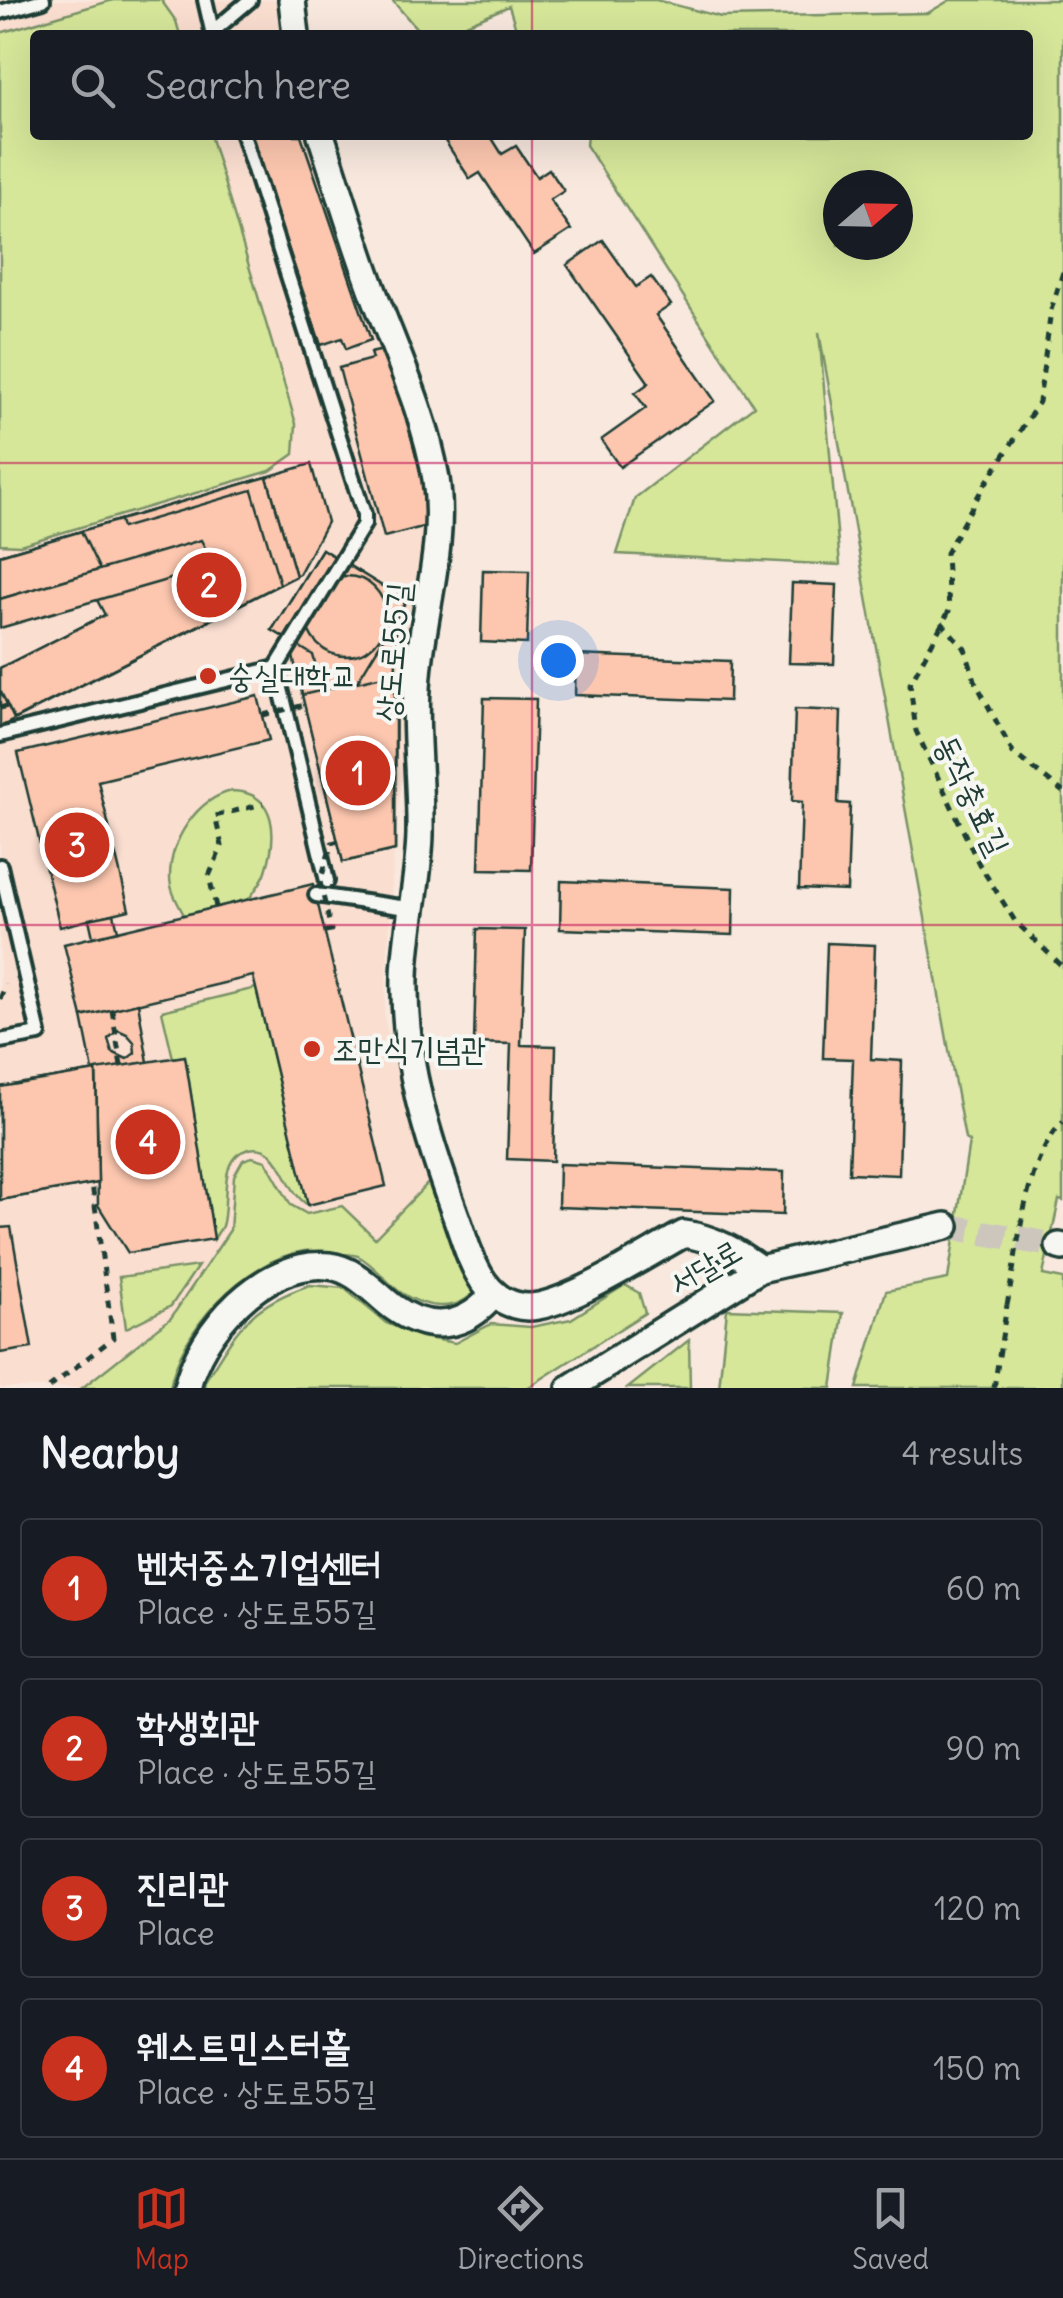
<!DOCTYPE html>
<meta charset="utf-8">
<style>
:root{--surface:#171b24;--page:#242831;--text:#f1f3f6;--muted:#9ea1a6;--line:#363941;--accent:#c8321e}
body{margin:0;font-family:Delius,"Poor Story",sans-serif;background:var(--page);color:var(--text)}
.compass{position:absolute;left:823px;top:170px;width:90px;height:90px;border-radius:50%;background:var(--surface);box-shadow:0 10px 40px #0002;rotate:70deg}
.you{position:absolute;left:558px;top:660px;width:35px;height:35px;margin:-25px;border:8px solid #fff;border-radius:50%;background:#1a73e8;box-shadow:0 0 0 15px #1a73e833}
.badge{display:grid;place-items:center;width:65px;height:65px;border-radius:50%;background:var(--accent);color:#fff;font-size:32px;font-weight:700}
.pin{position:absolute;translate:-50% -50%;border:5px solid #fff;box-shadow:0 2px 10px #0006}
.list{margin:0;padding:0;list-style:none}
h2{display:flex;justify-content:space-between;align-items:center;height:130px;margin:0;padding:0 40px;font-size:42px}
h2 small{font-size:32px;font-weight:400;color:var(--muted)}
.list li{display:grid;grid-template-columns:65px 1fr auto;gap:30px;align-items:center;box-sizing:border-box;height:140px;margin:0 20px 20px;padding:0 20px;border:2px solid var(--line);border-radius:10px}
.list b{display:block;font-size:38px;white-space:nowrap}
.list p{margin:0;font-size:32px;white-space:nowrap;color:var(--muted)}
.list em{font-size:32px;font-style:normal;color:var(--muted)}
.icon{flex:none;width:55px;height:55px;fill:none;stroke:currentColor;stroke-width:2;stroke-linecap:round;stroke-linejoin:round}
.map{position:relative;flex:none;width:1063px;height:1388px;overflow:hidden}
.search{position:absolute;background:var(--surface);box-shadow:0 10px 40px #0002;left:30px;right:30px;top:30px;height:110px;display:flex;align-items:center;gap:25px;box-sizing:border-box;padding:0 35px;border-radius:10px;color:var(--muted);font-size:38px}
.sheet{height:770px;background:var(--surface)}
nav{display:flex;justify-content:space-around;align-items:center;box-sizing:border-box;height:140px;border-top:2px solid var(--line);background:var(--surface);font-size:28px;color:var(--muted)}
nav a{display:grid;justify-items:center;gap:5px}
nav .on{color:var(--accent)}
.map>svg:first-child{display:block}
</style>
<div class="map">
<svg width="1063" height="1388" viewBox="0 0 1063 1388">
<rect width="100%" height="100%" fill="#f8e8de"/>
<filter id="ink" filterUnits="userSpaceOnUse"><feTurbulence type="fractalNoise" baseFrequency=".01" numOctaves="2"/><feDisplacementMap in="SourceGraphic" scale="20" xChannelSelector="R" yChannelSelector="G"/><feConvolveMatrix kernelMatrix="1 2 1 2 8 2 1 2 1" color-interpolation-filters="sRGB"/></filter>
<g filter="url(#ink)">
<path fill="#faded0" d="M0,0H281L283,35H35V135H309L392,349L437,523L395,830L384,1018L428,1184L400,1264L344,1237L257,1271L202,1304L163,1388H0Z"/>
<g fill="#d6e79a" stroke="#7a9267" stroke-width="2.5" fill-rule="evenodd">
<path d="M113,0H161L176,21L180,35H35V135H210L296,424L294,454L270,471L20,545L0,544V33Z"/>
<path d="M392,0H656L721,17L928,13L950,0H1063V1201L1059,1200L1043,1275L1063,1279V1388H857L886,1291L948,1279L969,1142L965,1139L819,332L840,565L617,554L635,498L754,406L586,145L587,135H1028V35H518L509,6L440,35L418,30ZM838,185H898V245H838Z"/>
<path d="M232,791C278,792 277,837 266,871C263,881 255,890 249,899L184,915C178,903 170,891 170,877C170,841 196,799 232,791Z"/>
<path d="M256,988L308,1205C289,1193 287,1170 271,1154C265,1149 257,1147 249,1149C216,1157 230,1202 222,1226C221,1228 215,1237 214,1239L185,1057L173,1058L162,1011Z"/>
<path d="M252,1157L266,1161L291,1205L307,1214L342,1206L375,1238L433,1178L476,1290C456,1314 424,1308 400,1292C386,1282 374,1264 358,1256C352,1254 342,1254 335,1254C326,1253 314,1250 304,1251C244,1261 180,1329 170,1388H82L171,1318L230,1230L234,1176L243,1160Z"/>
<path d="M198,1266L171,1306L126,1328L119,1277Z"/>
<path d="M310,1285L344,1288L386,1323L421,1337L455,1343L491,1324L531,1327L571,1319L625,1285L639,1293L645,1313L527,1388H204L205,1381C238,1328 248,1306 310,1285Z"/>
<path d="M727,1309L843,1313L832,1388H719Z"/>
<path d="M689,1340L690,1388H628Z"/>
</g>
<g fill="#fdc7af" stroke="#1f3d34" stroke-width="2.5" fill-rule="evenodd">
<path d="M250,135H301L371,340L346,349L342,338L321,345Z"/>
<path d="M441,135H490L502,154L516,146L537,177L549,169L564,191L550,200L571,230L534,254L480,173L470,179Z"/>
<path d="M603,240L636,287L651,277L671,305L656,315L715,401L620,467L601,440L646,408L635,393L649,383L567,265Z"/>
<path d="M388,349L434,524L384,537L339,368L372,359L370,353Z"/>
<path d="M311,464L327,522L299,574L14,719L0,690V668L142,596L132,560L0,599V555Z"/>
<path d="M267,477L296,576L0,727V668L212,561L201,540L0,599V555Z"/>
<path d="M267,477L296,576L173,639L154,602L217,571L198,541L201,540L0,599V555Z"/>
<path d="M252,490L280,584L14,719L0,690V668L105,615L97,600L111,593L81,531L120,520L122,528Z"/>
<path d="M201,540L212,561L184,575L0,628V599Z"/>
<path d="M322,549L406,601L396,617L395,850L343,862L289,640L272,630Z"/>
<path d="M322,549L406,601L357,682L322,691L313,655L272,630Z"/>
<path d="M483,570L529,571L527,644L481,642Z"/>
<circle cx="346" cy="616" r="40"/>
<path d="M792,583L837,585L834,664L789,663Z"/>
<path d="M576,655L730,661L729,701L575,695Z"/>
<path d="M342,673L357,682L395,673V850L343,862L302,695L333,688Z"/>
<path d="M258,696L269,740L98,781L129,910L60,927L18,753Z"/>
<path d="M484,698L536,699L531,870L479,869Z"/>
<path d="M795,709L841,711L838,803L850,804L847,891L799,889L802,802L792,801Z"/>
<path d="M561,881L734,888L733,935L560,929Z"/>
<path d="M313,884L386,1186L308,1205L253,976L82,1017L64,944Z"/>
<path d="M114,914L118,931L93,937L89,919Z"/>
<path d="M477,929L525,930L521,1045L556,1046L553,1161L507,1159L511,1044L474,1043Z"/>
<path d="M827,943L875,945L871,1059L902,1061L899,1175L849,1173L853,1059L823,1058Z"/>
<path d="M138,1003L148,1062L93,1071L82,1017ZM118,1030L127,1034L134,1042L135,1053L127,1059L112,1052L108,1039Z"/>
<path d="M185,1056L214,1239L128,1253L98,1205L96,1070Z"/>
<path d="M96,1071L98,1183L0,1200V1087Z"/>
<path d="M96,1071L98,1183L0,1200V1087Z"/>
<path d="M559,1164L784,1172L783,1215L558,1207Z"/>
<path d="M11,1227L32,1348L0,1353V1228Z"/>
</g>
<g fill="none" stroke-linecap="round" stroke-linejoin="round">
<path stroke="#cdc6bc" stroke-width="25" stroke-dasharray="25 12" stroke-linecap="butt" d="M946,1226L1059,1246"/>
<defs>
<g id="lane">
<path d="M205,0L213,35"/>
<path d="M0,12L43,0"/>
<path d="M212,32L250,0"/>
<path d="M276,668L327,881"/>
<path d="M0,735L276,668L364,524V514L243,135"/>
<path d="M0,866L39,1034L0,1041"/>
<path d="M316,895L414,909"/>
</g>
<g id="street">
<path d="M292,0L296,35"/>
<path d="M321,135C340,192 357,251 379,307C400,361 427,422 436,479C446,544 423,611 418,675C413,727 421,781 420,834C419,882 406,929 405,977C403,1063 428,1140 457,1219C470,1255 481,1305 528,1307C566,1307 648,1253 684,1234C714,1238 737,1252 760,1269"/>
<path d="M1059,1246L1063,1247"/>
<path d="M187,1388C199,1331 265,1259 329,1266C356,1269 373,1292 393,1307C430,1334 466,1328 494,1294"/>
<path d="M570,1388L760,1269L946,1226"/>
</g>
</defs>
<use href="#lane" stroke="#1f3d34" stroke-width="20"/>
<use href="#street" stroke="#1f3d34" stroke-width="32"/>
<g stroke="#1f3d34" stroke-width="5" stroke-dasharray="8 8" stroke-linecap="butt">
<path d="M1063,272L1051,310L1039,402L982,489L946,553L949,611L910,684L916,731L979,864L1015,921L1063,967"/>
<path d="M941,622L965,649L976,683L1013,753L1063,792"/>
<path d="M0,708L7,706"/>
<path d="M216,907L209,876L222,846L215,816L263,804"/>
<path d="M0,999L6,984"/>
<path d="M112,1010L121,1066"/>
<path d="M49,1388L113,1338L92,1184"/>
<path d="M994,1388L1007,1305"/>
</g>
<use href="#lane" stroke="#f6f6f2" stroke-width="12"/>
<use href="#street" stroke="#f6f6f2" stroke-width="25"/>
<g stroke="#1f3d34" stroke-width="5" stroke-dasharray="8 8" stroke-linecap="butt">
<path d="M263,715L305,705"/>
<path d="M325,931L331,930L320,882L332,843L338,841"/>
<path d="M1007,1305C1018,1252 1024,1160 1063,1122"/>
</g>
</g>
</g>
<path fill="none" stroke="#c2185b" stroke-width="2.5" stroke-opacity="0.55" d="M532,0V35M532,135V1388M0,463H1063M0,925H1063"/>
<g fill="#c8321e" stroke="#f6f6f2" stroke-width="4">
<circle cx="208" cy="676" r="10"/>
<circle cx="312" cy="1049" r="10"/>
</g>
<g text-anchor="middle" stroke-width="8" stroke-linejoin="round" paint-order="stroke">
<g font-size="32" fill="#1f3d34" stroke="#f6f6f2">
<text transform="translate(393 652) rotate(-85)" y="11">상도로55길</text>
<text transform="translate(972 795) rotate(64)" y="11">동작충효길</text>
<text transform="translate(705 1267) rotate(-30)" y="11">서달로</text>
</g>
<g font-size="32" fill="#1f3d34" stroke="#f6f6f2" text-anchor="start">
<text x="228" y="687">숭실대학교</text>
<text x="332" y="1060">조만식기념관</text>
</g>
</g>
</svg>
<svg class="compass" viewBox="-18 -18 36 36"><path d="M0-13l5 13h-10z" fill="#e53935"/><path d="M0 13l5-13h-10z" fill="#9ea1a6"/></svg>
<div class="you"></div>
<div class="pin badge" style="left:358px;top:773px">1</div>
<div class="pin badge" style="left:209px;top:585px">2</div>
<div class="pin badge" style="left:77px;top:845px">3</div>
<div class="pin badge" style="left:148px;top:1142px">4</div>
<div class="search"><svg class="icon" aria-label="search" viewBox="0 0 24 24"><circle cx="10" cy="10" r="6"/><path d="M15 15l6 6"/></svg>Search here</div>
</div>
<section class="sheet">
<h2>Nearby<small>4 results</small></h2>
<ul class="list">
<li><span class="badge">1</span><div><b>벤처중소기업센터</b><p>Place · 상도로55길</p></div><em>60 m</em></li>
<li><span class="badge">2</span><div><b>학생회관</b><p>Place · 상도로55길</p></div><em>90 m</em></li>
<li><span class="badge">3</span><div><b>진리관</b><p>Place</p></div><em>120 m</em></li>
<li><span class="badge">4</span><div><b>웨스트민스터홀</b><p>Place · 상도로55길</p></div><em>150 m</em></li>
</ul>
</section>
<nav>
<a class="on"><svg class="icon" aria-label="map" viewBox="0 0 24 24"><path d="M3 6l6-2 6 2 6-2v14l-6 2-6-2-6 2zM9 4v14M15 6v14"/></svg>Map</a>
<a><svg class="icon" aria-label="directions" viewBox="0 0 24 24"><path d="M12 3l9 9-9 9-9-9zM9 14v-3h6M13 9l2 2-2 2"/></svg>Directions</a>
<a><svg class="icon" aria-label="saved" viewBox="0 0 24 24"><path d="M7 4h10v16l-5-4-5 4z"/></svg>Saved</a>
</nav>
